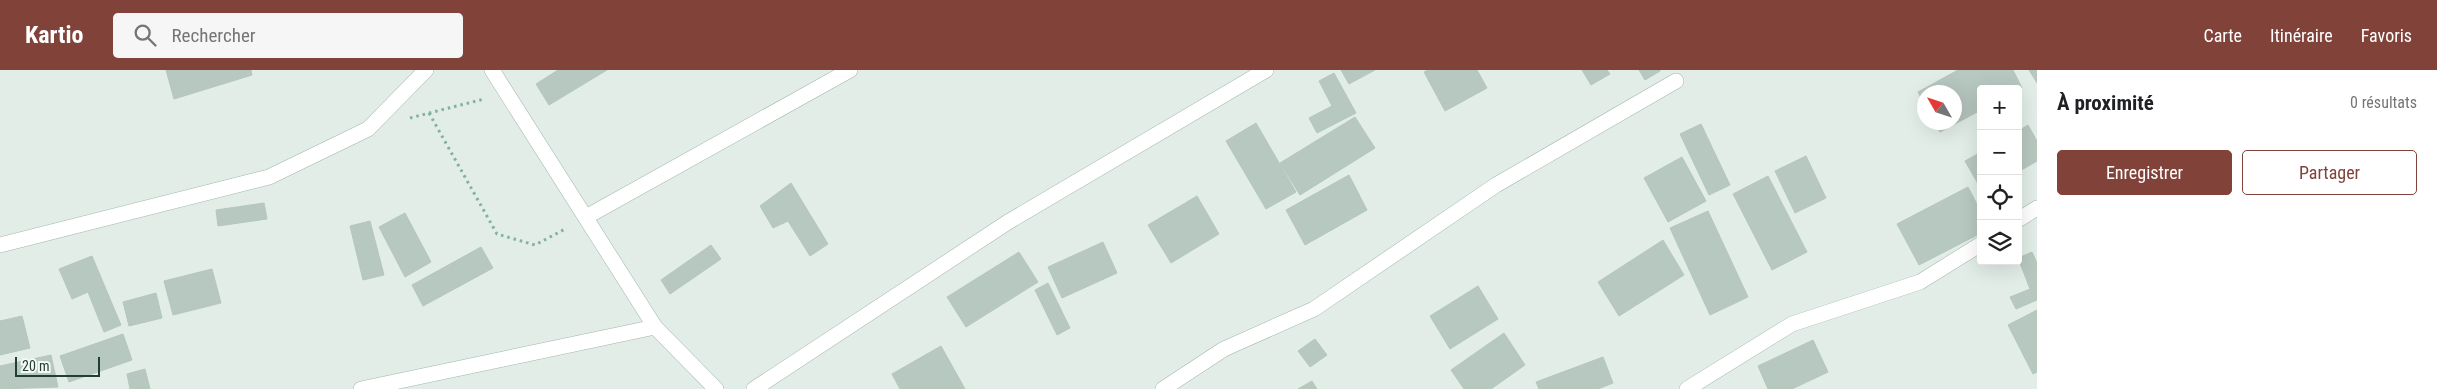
<!DOCTYPE html>
<html lang="fr">
<meta charset="utf-8">
<style>
:root{--surface:#fff;--page:#f6f6f6;--text:#202124;--muted:#757577;--line:#e0e0e0;--accent:#81423a}
body{margin:0;font-family:"Roboto Condensed",sans-serif;background:var(--page);color:var(--text)}
.controls{position:absolute;right:15px;top:15px;display:grid;overflow:hidden;border-radius:5px;box-shadow:0 5px 20px #0002}
.controls button{width:45px;height:45px;display:grid;place-items:center;padding:0;border:0;border-bottom:1px solid var(--line);background:var(--surface);color:var(--text);font:25px sans-serif}
.compass{position:absolute;left:1917px;top:15px;width:45px;height:45px;border-radius:50%;background:var(--surface);box-shadow:0 5px 20px #0002;rotate:309deg}
.scale{position:absolute;left:15px;bottom:12px;width:85px;box-sizing:border-box;padding-left:5px;border:2px solid #213f34;border-top:0;font-size:14px;line-height:18px;white-space:nowrap;color:#213f34;-webkit-text-stroke:4px #f3f9f6;paint-order:stroke}
.list{margin:0;padding:0;list-style:none}
h2{display:flex;justify-content:space-between;align-items:center;height:65px;margin:0;padding:0 20px;font-size:21px}
h2 small{font-size:16px;font-weight:400;color:var(--muted)}
.actions{display:flex;gap:10px;padding:15px 20px}
.actions a{flex:1;padding:11px 0;border:1px solid var(--accent);border-radius:5px;text-align:center;font-size:18px;color:var(--accent)}
.actions .main{background:var(--accent);color:#fff}
.icon{flex:none;width:28px;height:28px;fill:none;stroke:currentColor;stroke-width:2;stroke-linecap:round;stroke-linejoin:round}
.map{position:relative;flex:none;width:2037px;height:319px;overflow:hidden}
header{display:flex;align-items:center;gap:30px;box-sizing:border-box;height:70px;padding:0 25px;background:var(--accent);color:#fff}
header strong{font-size:24px}
nav{display:flex;gap:28px;margin-inline-start:auto;font-size:18px}
.search{width:350px;height:45px;background:var(--page);display:flex;align-items:center;gap:12px;box-sizing:border-box;padding:0 18px;border-radius:5px;color:var(--muted);font-size:19px}
main{display:flex}
aside{flex:1;background:var(--surface)}
.map>svg:first-child{display:block}
</style>
<header>
<strong>Kartio</strong>
<div class="search"><svg class="icon" aria-label="search" viewBox="0 0 24 24"><circle cx="10" cy="10" r="6"/><path d="M15 15l6 6"/></svg>Rechercher</div>
<nav><a>Carte</a><a>Itinéraire</a><a>Favoris</a></nav>
</header>
<main>
<div class="map">
<svg width="2037" height="319" viewBox="0 0 2037 319">
<rect width="100%" height="100%" fill="#e2ede7"/>
<g fill="#b7c8c0" stroke="#b4c7bd">
<path d="M166,0H251L252,5L174,29Z"/>
<path d="M558,0H607L549,35L536,14Z"/>
<path d="M1341,0H1375L1349,14Z"/>
<path d="M1428,0H1477L1487,18L1445,41L1424,2Z"/>
<path d="M1582,0H1607L1610,4L1591,15Z"/>
<path d="M1639,0H1660V1L1645,10Z"/>
<path d="M1958,0H2013L2022,18L2018,20L1981,19V40L1940,62L1934,52H1954V22H1924V34L1918,22Z"/>
<path d="M2029,0H2037V13Z"/>
<path d="M1334,3L1356,43L1317,63L1309,48L1332,36L1319,11Z"/>
<path d="M1355,47L1375,78L1300,125L1280,93Z"/>
<path d="M1256,53L1296,122L1266,139L1226,71Z"/>
<path d="M1701,54L1730,115L1709,125L1680,64Z"/>
<path d="M2028,55L2037,71V91L2018,102V61Z"/>
<path d="M1981,82V119L1965,91Z"/>
<path d="M1806,86L1826,128L1795,143L1775,101Z"/>
<path d="M1682,87L1706,131L1668,152L1644,108Z"/>
<path d="M1349,105L1367,140L1305,175L1286,140Z"/>
<path d="M1768,106L1807,182L1772,200L1733,124Z"/>
<path d="M791,113L828,174L810,186L788,151L773,158L760,136Z"/>
<path d="M1968,117L1981,142V163L1919,195L1897,154Z"/>
<path d="M1197,126L1219,164L1171,193L1148,155Z"/>
<path d="M264,133L267,149L218,156L216,140Z"/>
<path d="M1708,141L1748,227L1710,245L1670,158Z"/>
<path d="M405,143L431,192L405,207L379,157Z"/>
<path d="M370,151L384,205L363,210L350,156Z"/>
<path d="M1663,170L1684,205L1619,246L1598,212Z"/>
<path d="M1103,172L1117,203L1062,228L1048,197Z"/>
<path d="M711,175L721,189L670,224L661,210Z"/>
<path d="M481,177L493,198L423,236L412,215Z"/>
<path d="M1019,182L1038,212L966,257L947,227Z"/>
<path d="M2032,182L2037,193V230L2016,239L2010,227L2030,219L2018,188Z"/>
<path d="M92,186L121,255L104,262L88,222L72,229L59,199Z"/>
<path d="M212,199L221,233L173,245L164,211Z"/>
<path d="M1048,213L1070,258L1057,265L1035,220Z"/>
<path d="M1478,216L1498,249L1450,279L1430,246Z"/>
<path d="M156,223L162,248L129,256L123,232Z"/>
<path d="M2037,240V302L2033,304L2008,255Z"/>
<path d="M22,246L30,278L0,285V251Z"/>
<path d="M1504,263L1525,295L1491,319H1464L1451,300Z"/>
<path d="M123,264L132,290L69,312L60,286Z"/>
<path d="M1315,269L1327,285L1310,297L1298,281Z"/>
<path d="M1813,270L1828,302L1792,319H1768L1758,296Z"/>
<path d="M941,276L965,319H900L892,304Z"/>
<path d="M51,285L58,317L0,319V296Z"/>
<path d="M1603,287L1613,313L1598,319H1539L1536,312Z"/>
<path d="M145,299L150,319H130L127,304Z"/>
<path d="M1312,311L1317,319H1298Z"/>
</g>
<g fill="none" stroke-linecap="round" stroke-linejoin="round">
<defs>
<g id="street">
<path d="M492,0L655,257L716,319"/>
<path d="M586,147L850,0"/>
<path d="M2018,150L2037,138"/>
<path d="M0,175L269,107L368,59L426,0"/>
<path d="M361,319L655,257"/>
<path d="M754,319L1008,152L1266,0"/>
<path d="M1163,319L1224,279L1314,239L1496,115L1676,11"/>
<path d="M1687,319L1792,254L1920,212L1981,174"/>
</g>
</defs>
<use href="#street" stroke="#a4b5ae" stroke-width="16"/>
<g stroke="#81b29e" stroke-width="3" stroke-dasharray="2.5 4" stroke-linecap="butt">
<path d="M429,43L497,164L535,175L567,158"/>
<path d="M410,48L484,29"/>
</g>
<use href="#street" stroke="#fff" stroke-width="15"/>
</g>
</svg>
<div class="controls">
<button>+</button>
<button>−</button>
<button><svg class="icon" aria-label="locate" viewBox="0 0 24 24"><circle cx="12" cy="12" r="6"/><path d="M12 2v4M12 18v4M2 12h4M18 12h4"/></svg></button>
<button><svg class="icon" aria-label="layers" viewBox="0 0 24 24"><path d="M12 4l9 5-9 5-9-5zM3 14l9 5 9-5"/></svg></button>
</div>
<svg class="compass" viewBox="-18 -18 36 36"><path d="M0-13l5 13h-10z" fill="#e53935"/><path d="M0 13l5-13h-10z" fill="#757577"/></svg>
<div class="scale">20 m</div>
</div>
<aside>
<h2>À proximité<small>0 résultats</small></h2>
<ul class="list">
</ul>
<div class="actions"><a class="main">Enregistrer</a><a>Partager</a></div>
</aside>
</main>
